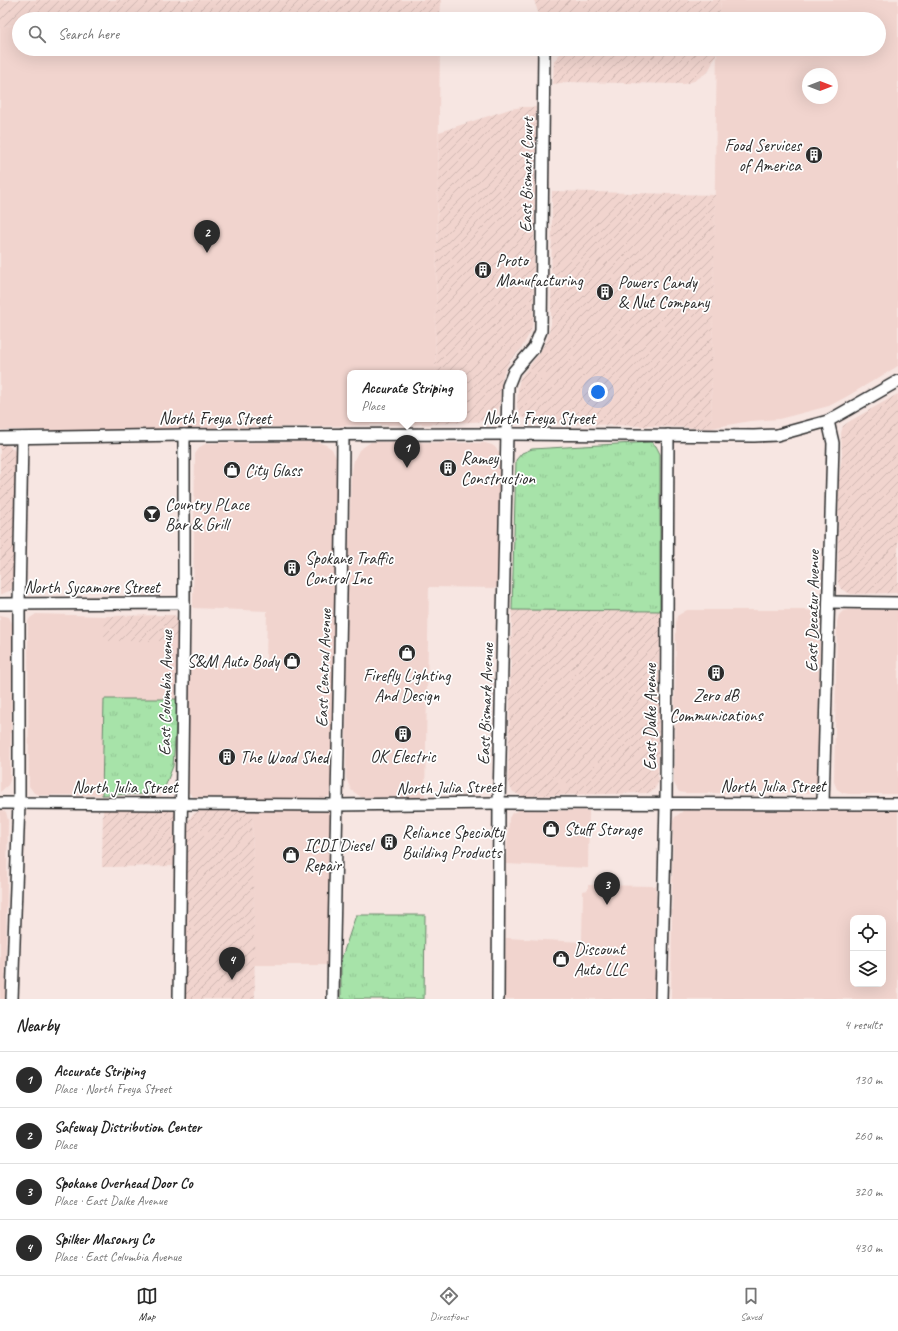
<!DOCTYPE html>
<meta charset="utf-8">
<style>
:root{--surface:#fff;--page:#f2f2f2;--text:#222;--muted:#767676;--line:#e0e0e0;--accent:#2b2b2b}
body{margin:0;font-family:Caveat,sans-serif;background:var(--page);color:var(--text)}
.controls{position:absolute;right:12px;bottom:12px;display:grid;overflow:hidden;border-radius:8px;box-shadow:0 4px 16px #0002}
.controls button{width:36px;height:36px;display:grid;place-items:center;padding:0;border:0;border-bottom:1px solid var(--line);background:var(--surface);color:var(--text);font:20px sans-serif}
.compass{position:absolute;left:802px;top:68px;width:36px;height:36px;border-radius:50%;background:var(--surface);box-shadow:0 4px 16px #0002;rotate:90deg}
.you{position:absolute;left:598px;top:392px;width:14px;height:14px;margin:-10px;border:3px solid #fff;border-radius:50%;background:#1a73e8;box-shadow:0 0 0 6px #1a73e833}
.badge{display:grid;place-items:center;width:26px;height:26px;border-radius:50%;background:var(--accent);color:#fff;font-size:13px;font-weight:700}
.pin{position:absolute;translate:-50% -33px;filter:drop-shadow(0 1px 2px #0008)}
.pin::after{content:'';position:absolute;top:21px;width:14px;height:12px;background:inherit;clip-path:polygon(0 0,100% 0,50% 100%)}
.popup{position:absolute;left:347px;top:370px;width:120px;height:52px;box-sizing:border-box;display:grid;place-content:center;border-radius:8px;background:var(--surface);filter:drop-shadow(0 1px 3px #0005);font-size:13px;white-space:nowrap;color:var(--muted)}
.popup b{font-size:15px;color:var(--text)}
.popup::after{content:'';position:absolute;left:50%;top:100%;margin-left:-8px;border:8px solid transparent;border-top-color:var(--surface)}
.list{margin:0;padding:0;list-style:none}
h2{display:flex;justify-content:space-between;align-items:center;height:52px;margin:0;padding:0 16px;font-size:17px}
h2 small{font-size:13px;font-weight:400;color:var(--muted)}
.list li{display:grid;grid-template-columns:26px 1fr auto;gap:12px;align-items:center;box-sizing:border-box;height:56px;padding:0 16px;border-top:1px solid var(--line)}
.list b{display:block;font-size:15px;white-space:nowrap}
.list p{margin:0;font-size:13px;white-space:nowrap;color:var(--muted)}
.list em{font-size:13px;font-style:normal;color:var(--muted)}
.icon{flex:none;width:22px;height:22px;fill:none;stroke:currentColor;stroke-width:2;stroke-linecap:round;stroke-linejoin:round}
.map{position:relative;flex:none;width:898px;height:999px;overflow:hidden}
.search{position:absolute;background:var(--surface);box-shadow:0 4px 16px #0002;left:12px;right:12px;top:12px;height:44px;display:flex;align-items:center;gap:10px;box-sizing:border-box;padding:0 14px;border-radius:22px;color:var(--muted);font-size:15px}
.sheet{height:276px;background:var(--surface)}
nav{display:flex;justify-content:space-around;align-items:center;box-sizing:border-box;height:56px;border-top:1px solid var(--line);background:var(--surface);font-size:11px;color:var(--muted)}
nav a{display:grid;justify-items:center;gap:2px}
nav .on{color:var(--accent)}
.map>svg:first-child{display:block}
</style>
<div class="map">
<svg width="898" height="999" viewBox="0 0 898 999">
<defs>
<pattern id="industrial-furrows" width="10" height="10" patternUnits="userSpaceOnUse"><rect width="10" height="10" fill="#f1d4ce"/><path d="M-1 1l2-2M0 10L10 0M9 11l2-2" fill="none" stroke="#cfb6b1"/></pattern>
<pattern id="grass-tufts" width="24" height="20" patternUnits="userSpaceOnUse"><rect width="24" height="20" fill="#a7e3a9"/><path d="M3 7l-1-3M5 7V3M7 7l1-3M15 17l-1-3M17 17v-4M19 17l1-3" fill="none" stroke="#90c392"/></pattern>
</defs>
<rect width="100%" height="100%" fill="#f7e6e2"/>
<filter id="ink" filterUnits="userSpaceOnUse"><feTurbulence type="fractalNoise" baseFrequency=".025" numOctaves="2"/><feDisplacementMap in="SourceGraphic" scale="8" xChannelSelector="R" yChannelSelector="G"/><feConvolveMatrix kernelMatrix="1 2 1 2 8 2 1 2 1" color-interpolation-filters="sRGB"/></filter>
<g filter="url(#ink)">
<g fill="#f1d4ce" fill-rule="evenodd">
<path d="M721,0H898V366L846,397L829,406L779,419L750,421L711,428L717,49H879V19H719ZM808,74H832V98H808Z"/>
<path d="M19,25V49H440L435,373H350V419H434V424L112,430H0V26Z"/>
<path d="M318,442L326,445L332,449L337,460L339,565L333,792L329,796L322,799L194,797L188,792L185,781L189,664L266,665L267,611L193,608L195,454L200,447L207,443Z"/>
<path d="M371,442L485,443L492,445L495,447L500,454L498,588L429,587L425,797H361L351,790L346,778L348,585L351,477L354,460L359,450Z"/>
<path d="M687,610H806L812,611L818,615L820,624L817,782L816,786L809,793H685L679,792L676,787L674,783L676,623L677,616Z"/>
<path d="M848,610H898V794H850L843,793L837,789L834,782L837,622L839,615L843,611Z"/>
<path d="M36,614L105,616V641H179L178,699H104L102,795H40L34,793L29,786L28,622L30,618Z"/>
<path d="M0,615L9,617L13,625L10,780L8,785L0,792Z"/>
<path d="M0,809L6,812L8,820L5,999H0Z"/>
<path d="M519,810L589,811L588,868L506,864L509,818L512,813Z"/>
<path d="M252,811H328L330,812L332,816L330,965H254Z"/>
<path d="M683,811H898V999H671L673,822L675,817ZM853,918H883V984H853Z"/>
<path d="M588,885L656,886L654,999H504L506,938L582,942L583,891L588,890Z"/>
</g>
<g fill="url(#industrial-furrows)">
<path d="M0,0H441L440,19H19V25L0,26Z"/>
<path d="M534,0H721L719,19H555L548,16L539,15Z"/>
<path d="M564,49H717V53L708,72L694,81L684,84L567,82L553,84L554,61Z"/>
<path d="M522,107H536L533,322L531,331L521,349L510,360L504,372L501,383L500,401L498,411L494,417L488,421L434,424V419H464V373H435L439,132L510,109Z"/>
<path d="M552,191L715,195L711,428L545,423L529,420L521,417L517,407L518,387L520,378L539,354L547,340L551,324Z"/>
<path d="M898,394V593L851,594L841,589L838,583L839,480L842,455L841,433L843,426L850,421Z"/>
<path d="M0,444H6L12,448L15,451L17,458L13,583L11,590L2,594H0Z"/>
<path d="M512,610L660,611L658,783L654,790L648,793L522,796L513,792L508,783Z"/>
<path d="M174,615L177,618L178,623L179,641H104L105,616Z"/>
<path d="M103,808L171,810L177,814V866L102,867Z"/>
<path d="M199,811H252L255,999H184L188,822L192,815Z"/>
</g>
<g fill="url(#grass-tufts)" stroke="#69876a">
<path d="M651,442L656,446L660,454V611L512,610L516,460L522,453L532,449Z"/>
<path d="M104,699H178L173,766L165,787L154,794L102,795Z"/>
<path d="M356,915H425L424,999H341V960Z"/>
</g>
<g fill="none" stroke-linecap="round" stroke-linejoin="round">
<defs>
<g id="minor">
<path d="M0,438L184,435L508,434L754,436L777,435L828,421L898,381"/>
<path d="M829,602L898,603"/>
<path d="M0,604L184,603"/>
<path d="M0,803L336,805L499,803L898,804"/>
<path d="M823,803L833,443L828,421"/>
<path d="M12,999L19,803V604L22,438"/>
<path d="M179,999L184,603V435"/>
<path d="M333,999C336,811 342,623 343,434"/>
<path d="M498,999L499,803L508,386L514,371L534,348L541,331L544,49"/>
<path d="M661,999L666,804L668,435"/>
</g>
</defs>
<use href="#minor" stroke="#2b2b2b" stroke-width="14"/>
<use href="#minor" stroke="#fff" stroke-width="11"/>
</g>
</g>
<defs>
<symbol id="building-disc" viewBox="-11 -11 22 22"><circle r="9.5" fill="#2b2b2b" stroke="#fff"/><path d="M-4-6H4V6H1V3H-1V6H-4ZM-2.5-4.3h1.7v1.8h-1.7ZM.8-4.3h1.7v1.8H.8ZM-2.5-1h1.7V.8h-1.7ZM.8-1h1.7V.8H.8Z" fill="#fff"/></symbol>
<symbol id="shop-disc" viewBox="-11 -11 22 22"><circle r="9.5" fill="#2b2b2b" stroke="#fff"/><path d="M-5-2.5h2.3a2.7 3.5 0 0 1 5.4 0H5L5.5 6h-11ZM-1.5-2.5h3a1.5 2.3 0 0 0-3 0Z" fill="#fff"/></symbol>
<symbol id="bar-disc" viewBox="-11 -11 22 22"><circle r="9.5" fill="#2b2b2b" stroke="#fff"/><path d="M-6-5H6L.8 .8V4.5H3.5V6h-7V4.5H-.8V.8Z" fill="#fff"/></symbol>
</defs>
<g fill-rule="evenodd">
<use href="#building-disc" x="804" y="145" width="20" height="20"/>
<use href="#building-disc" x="473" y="260" width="20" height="20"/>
<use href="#building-disc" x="595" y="282" width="20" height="20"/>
<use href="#building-disc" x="438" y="458" width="20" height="20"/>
<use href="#shop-disc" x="222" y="460" width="20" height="20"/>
<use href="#bar-disc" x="142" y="504" width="20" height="20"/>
<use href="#building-disc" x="282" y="558" width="20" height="20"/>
<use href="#shop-disc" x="397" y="643" width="20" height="20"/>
<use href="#shop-disc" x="282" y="651" width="20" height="20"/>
<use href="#building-disc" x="706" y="663" width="20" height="20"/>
<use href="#building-disc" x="393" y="724" width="20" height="20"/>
<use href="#building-disc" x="217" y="747" width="20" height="20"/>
<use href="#shop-disc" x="541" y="819" width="20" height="20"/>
<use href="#building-disc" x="379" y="832" width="20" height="20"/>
<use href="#shop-disc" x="281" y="845" width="20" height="20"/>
<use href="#shop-disc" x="551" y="949" width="20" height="20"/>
</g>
<g text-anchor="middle" stroke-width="3.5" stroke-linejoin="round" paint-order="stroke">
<g font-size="17" fill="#2b2b2b" stroke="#fff" text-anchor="start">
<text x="801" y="151" text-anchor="end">Food Services<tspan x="801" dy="20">of America</tspan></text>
<text x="496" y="266">Proto<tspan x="496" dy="20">Manufacturing</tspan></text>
<text x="618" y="288">Powers Candy<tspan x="618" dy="20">&amp; Nut Company</tspan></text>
<text x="461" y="464">Ramey<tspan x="461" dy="20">Construction</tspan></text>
<text x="245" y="476">City Glass</text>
<text x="165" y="510">Country PLace<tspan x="165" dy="20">Bar &amp; Grill</tspan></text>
<text x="305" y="564">Spokane Traffic<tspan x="305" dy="20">Control Inc</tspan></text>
<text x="279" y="667" text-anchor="end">S&amp;M Auto Body</text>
<text x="407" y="681" text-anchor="middle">Firefly Lighting<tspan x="407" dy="20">And Design</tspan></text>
<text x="716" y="701" text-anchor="middle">Zero dB<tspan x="716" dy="20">Communications</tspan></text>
<text x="403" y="762" text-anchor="middle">OK Electric</text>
<text x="240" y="763">The Wood Shed</text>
<text x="564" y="835">Stuff Storage</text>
<text x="402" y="838">Reliance Specialty<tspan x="402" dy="20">Building Products</tspan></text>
<text x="304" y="851">ICDI Diesel<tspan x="304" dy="20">Repair</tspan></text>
<text x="574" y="955">Discount<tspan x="574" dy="20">Auto LLC</tspan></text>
</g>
<g font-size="17" fill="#2b2b2b" stroke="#fff">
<text transform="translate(526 175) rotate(-89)" y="6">East Bismark Court</text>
<text x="215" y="424">North Freya Street</text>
<text x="539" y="424">North Freya Street</text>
<text x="92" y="593">North Sycamore Street</text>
<text transform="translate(812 611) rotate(-89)" y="6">East Decatur Avenue</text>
<text transform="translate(323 668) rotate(-88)" y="6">East Central Avenue</text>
<text transform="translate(165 693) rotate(-89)" y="6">East Columbia Avenue</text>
<text transform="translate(485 704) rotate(-88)" y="6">East Bismark Avenue</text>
<text transform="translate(650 717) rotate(-90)" y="6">East Dalke Avenue</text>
<text x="773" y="792">North Julia Street</text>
<text x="125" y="793">North Julia Street</text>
<text transform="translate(449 787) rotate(-1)" y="6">North Julia Street</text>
</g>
</g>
</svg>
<div class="controls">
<button><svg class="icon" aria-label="locate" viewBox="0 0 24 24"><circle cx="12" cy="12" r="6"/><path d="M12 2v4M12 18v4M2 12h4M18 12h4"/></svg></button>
<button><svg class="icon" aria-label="layers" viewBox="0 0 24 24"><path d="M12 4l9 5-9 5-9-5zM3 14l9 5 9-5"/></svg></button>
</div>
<svg class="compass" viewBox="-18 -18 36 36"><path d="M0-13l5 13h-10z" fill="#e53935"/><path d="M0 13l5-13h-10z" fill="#767676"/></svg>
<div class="you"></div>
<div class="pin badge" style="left:407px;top:468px">1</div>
<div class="popup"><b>Accurate Striping</b>Place</div>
<div class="pin badge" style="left:207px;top:253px">2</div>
<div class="pin badge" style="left:607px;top:905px">3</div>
<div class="pin badge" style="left:232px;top:980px">4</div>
<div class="search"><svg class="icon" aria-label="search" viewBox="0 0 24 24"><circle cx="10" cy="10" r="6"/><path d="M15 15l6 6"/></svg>Search here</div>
</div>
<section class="sheet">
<h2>Nearby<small>4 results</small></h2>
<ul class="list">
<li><span class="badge">1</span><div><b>Accurate Striping</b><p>Place · North Freya Street</p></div><em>130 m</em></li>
<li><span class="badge">2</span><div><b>Safeway Distribution Center</b><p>Place</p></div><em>260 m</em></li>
<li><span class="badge">3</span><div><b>Spokane Overhead Door Co</b><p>Place · East Dalke Avenue</p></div><em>320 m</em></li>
<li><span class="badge">4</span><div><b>Spilker Masonry Co</b><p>Place · East Columbia Avenue</p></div><em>430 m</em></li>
</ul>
</section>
<nav>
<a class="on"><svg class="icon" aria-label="map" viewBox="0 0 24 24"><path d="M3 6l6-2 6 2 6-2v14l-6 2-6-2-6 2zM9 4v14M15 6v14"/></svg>Map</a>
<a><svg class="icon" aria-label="directions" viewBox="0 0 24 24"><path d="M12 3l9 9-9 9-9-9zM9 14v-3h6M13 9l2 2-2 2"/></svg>Directions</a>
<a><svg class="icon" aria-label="saved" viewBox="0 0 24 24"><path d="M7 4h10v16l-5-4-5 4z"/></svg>Saved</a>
</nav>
